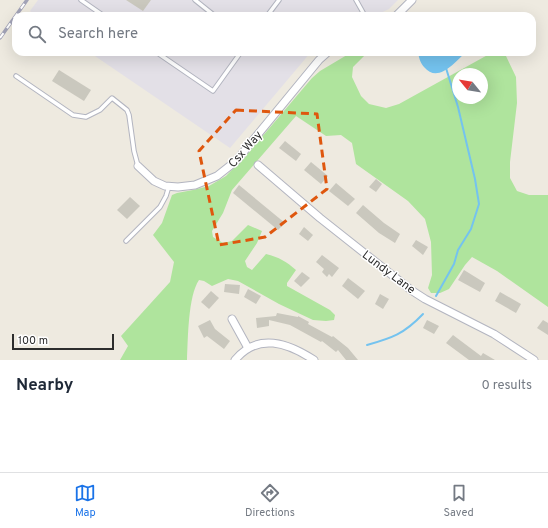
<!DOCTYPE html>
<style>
:root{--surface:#fff;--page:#f6f6f7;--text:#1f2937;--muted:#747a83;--line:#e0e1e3;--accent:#1a73e8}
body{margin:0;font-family:Overpass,sans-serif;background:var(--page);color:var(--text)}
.compass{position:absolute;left:452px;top:68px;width:36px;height:36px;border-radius:50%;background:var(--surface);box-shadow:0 4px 16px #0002;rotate:300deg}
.scale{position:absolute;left:12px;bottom:10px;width:102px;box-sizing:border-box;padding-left:4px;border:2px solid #2d2d2d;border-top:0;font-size:11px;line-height:14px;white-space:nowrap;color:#2d2d2d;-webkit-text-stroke:3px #fff;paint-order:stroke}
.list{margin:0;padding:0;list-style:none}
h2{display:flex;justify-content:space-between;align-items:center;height:52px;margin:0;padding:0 16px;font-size:17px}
h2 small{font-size:13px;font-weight:400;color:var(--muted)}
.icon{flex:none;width:22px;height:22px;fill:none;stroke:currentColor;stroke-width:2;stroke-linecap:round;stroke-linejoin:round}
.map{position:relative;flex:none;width:548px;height:360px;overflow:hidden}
.search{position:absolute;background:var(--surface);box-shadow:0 4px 16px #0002;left:12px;right:12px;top:12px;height:44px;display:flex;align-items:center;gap:10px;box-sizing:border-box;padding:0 14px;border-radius:12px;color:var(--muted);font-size:15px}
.sheet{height:112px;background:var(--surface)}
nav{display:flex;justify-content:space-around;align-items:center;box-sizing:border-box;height:56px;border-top:1px solid var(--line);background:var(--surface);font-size:11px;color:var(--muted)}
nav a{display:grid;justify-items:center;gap:2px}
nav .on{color:var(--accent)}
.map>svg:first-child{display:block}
</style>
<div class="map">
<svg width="548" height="360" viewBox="0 0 548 360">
<rect width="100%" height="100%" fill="#eeeae0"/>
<g fill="#e3e0e7">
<path d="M38,0H398L389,9L374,16H37L30,11Z"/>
<path d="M89,52H311L230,148Z"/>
</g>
<path fill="#afe49d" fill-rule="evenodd" d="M352,52H362L365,55L353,67L352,77L361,96L369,104L386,108L399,104L493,52H501L506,56L516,77L517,103L510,162V178L517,191L529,195H548V307L497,271L472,257L465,265L449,289L440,293H431L428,288L432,275L431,242L425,219L408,201L356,164L352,143L341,135L326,136L296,116L232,190L223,213L212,231L213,237L223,243L232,241L248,225L262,231L257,243L245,261L247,267L252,270L266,254C279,257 287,262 296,270L287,283V286L330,310L335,315L334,320L326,321L313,320L279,304L238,281L228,279L212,286L204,281L199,280C188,296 188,339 187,360H120L128,346L121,336L170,282L174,262L153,235L162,223L172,195L177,193L193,190L209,186L226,176L249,152L312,78L320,71ZM458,74H482V98H458Z"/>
<path fill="#74c3ef" d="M418,52H466C455,62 438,84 424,67C420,62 419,58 418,52Z"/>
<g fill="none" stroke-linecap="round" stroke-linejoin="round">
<g stroke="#74c3ef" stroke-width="2">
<path d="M436,296L454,264L458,250L471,229L479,204L475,179L458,107L446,68"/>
<path d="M367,345C392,338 404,334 423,314"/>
</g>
</g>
<g fill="#cac8be">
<path d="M126,0H151L143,11Z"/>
<path d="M59,70L91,90L84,101L52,81Z"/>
<path d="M285,141L301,154L296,161L279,148Z"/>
<path d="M311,162L328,176L321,184L304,170Z"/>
<path d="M376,179L382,184L376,192L369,187Z"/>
<path d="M336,183L355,199L348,206L329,191Z"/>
<path d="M239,185L285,223L278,230L233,193Z"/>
<path d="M130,197L140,206L127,219L117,210Z"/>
<path d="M363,205L384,223L400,234L395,243L379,233L356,213Z"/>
<path d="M304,227L313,235L308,241L299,234Z"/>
<path d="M416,240L428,247L423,255L412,246Z"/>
<path d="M322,255L339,268L332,277L329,274L327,277L322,272L324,269L316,262Z"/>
<path d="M464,270L485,283L480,292L458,280Z"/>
<path d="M302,272L310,278L301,287L294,281Z"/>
<path d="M348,278L365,291L358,299L342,286Z"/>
<path d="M225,284L240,285L239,294L224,292Z"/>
<path d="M248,289L261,296L256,304L244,297Z"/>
<path d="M211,291L219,298L209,309L201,302Z"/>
<path d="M500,292L521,304L516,313L495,301Z"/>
<path d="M380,294L389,299L383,309L375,304Z"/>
<path d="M277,313L298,317V316L309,322L308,324L332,337L333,336L348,348L358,360H346L338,350L336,352L322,341L321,342L290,325L269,320V326L257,328L256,318L276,316Z"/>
<path d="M210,320L215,329L230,341L224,349L207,336L204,338L198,326Z"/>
<path d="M427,320L439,326L434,334L423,328Z"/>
<path d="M543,320L548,323V335L537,328Z"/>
<path d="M453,335L481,356L483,353L495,360H469L446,343Z"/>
</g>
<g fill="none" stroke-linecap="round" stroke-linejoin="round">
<defs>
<g id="service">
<path d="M81,0L104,16"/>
<path d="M195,0L215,16"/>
<path d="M356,0L365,16"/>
<path d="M267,16L279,0"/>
<path d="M156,52L213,91L241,52"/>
<path d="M16,76L73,115L86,117L100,110L112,98L127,110L129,115L134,151L138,166"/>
<path d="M126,241L160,207L166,196L169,186"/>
</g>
<g id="minor">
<path d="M396,16L412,0"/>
<path d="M258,165L320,218L411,290L425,299L494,334L534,360"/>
<path d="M138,166L154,181L165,186L178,187L195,185L217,176L236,161L319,60L328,52"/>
<path d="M232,319L248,348"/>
<path d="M235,360C258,332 288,343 314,360"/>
</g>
</defs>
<use href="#service" stroke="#b3b5c0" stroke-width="5.5"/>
<use href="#minor" stroke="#b3b5c0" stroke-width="9"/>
<use href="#service" stroke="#fff" stroke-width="3.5"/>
<use href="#minor" stroke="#fff" stroke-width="7"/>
<defs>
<path id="rail" d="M0,38L27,0"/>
</defs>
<use href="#rail" stroke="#a2a3b7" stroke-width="3.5"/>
<use href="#rail" stroke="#fff" stroke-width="2" stroke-dasharray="6" stroke-linecap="butt"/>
</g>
<path fill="none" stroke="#df570e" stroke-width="3" stroke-dasharray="8 5" stroke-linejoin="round" d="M236,110L317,114L327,189L265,237L219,245L199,151Z"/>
<g text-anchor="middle" stroke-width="3" stroke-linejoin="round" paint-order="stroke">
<g font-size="12" fill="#2d2d2d" stroke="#fff">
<text transform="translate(245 149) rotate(-49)" y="4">Csx Way</text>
<text transform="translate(389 272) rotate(37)" y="4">Lundy Lane</text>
</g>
</g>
</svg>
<svg class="compass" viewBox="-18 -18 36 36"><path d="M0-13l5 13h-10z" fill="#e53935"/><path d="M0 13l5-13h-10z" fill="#747a83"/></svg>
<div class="scale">100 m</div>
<div class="search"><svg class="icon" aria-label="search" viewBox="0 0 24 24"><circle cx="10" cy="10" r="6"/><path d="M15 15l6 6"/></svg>Search here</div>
</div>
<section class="sheet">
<h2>Nearby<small>0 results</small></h2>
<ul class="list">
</ul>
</section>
<nav>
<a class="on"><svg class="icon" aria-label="map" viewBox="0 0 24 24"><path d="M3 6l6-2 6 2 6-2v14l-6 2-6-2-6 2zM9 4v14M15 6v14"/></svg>Map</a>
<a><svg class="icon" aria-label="directions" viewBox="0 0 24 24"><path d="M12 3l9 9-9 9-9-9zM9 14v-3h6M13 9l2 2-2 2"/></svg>Directions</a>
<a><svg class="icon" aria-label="saved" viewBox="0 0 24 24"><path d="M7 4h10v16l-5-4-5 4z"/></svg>Saved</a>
</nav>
